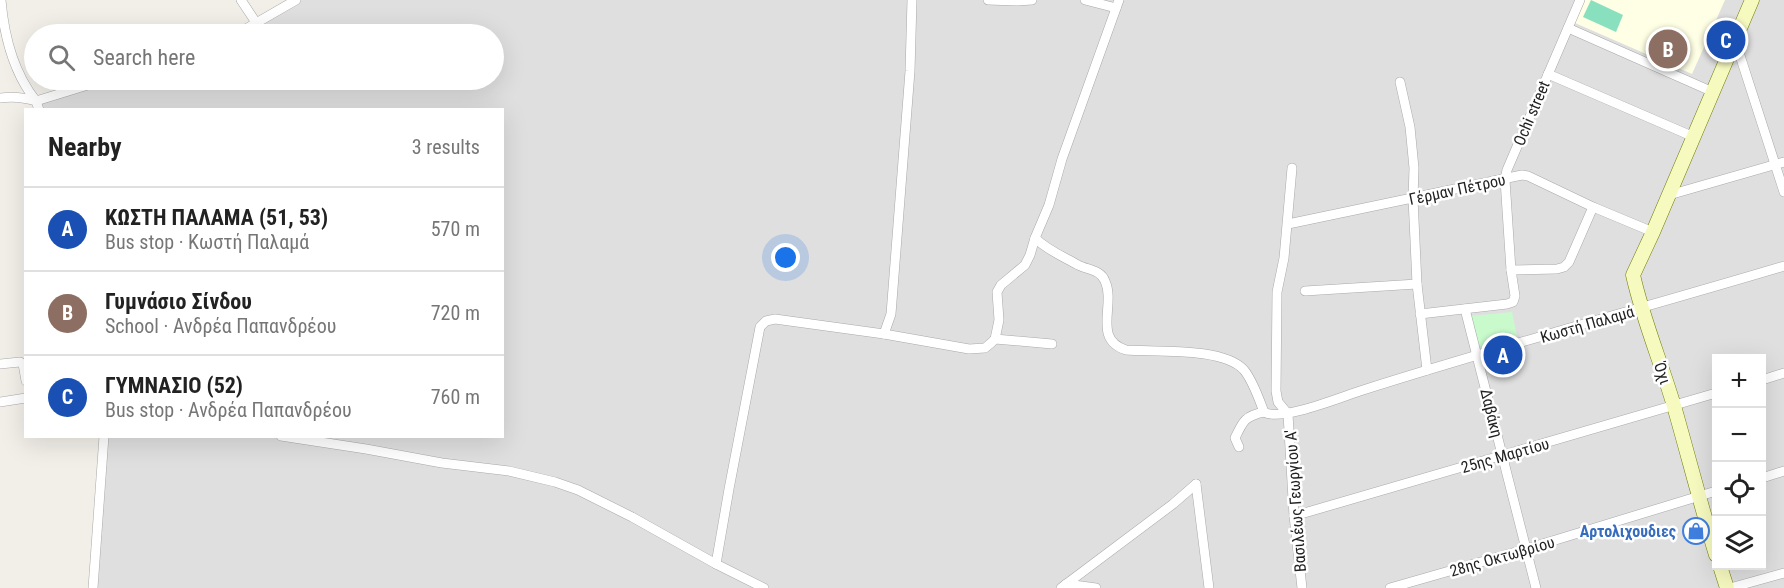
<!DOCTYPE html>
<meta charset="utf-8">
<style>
:root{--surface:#fff;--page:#f2f2f2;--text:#222;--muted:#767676;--line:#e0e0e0;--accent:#d40000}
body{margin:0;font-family:"Roboto Condensed",sans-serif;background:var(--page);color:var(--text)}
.controls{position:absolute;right:18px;bottom:18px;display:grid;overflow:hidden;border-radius:0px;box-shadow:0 6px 24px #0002}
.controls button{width:54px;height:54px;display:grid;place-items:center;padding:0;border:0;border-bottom:2px solid var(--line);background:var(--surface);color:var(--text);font:30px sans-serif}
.you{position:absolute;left:786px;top:258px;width:21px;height:21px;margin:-15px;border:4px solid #fff;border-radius:50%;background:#1a73e8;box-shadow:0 0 0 9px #1a73e833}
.badge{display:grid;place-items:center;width:39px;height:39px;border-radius:50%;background:var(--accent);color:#fff;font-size:20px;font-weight:700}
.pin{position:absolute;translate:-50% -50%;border:3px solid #fff;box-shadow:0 2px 6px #0006}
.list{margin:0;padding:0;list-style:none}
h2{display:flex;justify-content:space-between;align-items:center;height:78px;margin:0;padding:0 24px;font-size:26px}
h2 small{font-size:20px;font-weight:400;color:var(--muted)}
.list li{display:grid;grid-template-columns:39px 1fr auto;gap:18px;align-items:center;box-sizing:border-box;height:84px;padding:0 24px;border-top:2px solid var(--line)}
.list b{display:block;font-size:22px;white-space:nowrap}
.list p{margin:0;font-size:20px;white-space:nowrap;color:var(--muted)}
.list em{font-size:20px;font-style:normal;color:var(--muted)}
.icon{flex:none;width:33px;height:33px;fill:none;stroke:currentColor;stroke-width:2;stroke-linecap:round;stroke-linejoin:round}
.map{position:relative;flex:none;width:1784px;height:588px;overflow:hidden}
.search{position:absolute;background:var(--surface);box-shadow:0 6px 24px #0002;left:24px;top:24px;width:480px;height:66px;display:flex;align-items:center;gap:15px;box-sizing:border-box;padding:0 21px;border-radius:33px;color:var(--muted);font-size:22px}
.panel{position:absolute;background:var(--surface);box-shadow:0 6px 24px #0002;left:24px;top:108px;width:480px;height:330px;border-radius:0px}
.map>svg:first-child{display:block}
</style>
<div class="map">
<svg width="1784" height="588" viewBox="0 0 1784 588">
<rect width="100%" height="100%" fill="#f2efe9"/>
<path fill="#e0dfdf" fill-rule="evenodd" d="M296,0H1784V588H93L104,437L502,436V110H39L36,101L104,80H494V34H237ZM1716,358H1762V566H1716Z"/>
<path fill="#ffffe5" d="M1585,0H1725L1692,74L1575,23Z"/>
<path fill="#c8facc" d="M1512,312L1517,336L1479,347L1470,316Z"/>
<path fill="#88e0be" d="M1591,0L1623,15L1616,32L1583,17Z"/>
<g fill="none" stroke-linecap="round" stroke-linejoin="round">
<defs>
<g id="street">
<path d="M1,0C4,36 13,72 36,101L104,80"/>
<path d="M241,0L257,24"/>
<path d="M988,0L1017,1L1032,0"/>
<path d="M1085,0L1116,8"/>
<path d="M1568,28L1713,92"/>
<path d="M237,34L296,0"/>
<path d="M1735,40L1784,192"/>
<path d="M1548,74L1694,137"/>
<path d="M1400,82L1410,127L1414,168L1413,198L1417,284L1427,370"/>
<path d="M0,98C13,96 23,97 36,101L39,110"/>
<path d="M1669,195L1784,162"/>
<path d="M1288,224L1522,175L1528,176L1593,207L1653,232"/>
<path d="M1035,238C1047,250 1064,257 1078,265C1088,270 1101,270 1105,281C1116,305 1092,339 1126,350C1156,352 1224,347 1244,370C1253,381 1259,399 1264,412C1280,422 1341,397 1360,391C1501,346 1643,308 1784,266"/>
<path d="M1511,270L1557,269L1564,267L1569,262L1593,207"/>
<path d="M1305,291L1417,284"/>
<path d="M1465,309L1536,588"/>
<path d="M1420,314L1507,304L1513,302L1515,296L1511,270L1505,180L1507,170L1580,0"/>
<path d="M884,334L891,314L910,71L912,0"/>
<path d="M995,339L1052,344"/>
<path d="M0,364L20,362L23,364L26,381"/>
<path d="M1762,380L1784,373"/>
<path d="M0,402L26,398"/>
<path d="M1288,414L1278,402L1276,391L1277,292L1284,258L1292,168"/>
<path d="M1288,414L1294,516L1302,588"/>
<path d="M281,436L366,449L442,463L509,471L555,482L578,490L632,517L716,564L764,588"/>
<path d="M1239,447L1235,438C1243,421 1245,416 1264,412"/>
<path d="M1762,478L1784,471"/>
<path d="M1196,484L1209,588"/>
<path d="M1294,516L1716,393"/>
<path d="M716,564L729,489L760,327L766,321L775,319L884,334L969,349L985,348L991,343L995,339L999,320L997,292L1001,285L1025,265L1030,255L1035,238L1049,205L1062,159L1119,0"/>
<path d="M1066,584L1096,588"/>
<path d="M93,588L104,436"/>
<path d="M1061,588L1173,504L1196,484"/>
<path d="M1390,588L1526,549L1716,491"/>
<path d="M1730,588L1784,573"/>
</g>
<g id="secondary">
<path d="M1716,555C1701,506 1688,455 1674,406C1661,362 1643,320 1633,275L1653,232L1752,0"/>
<path d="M1720,566L1727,588"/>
</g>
</defs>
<use href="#street" stroke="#a9a9a9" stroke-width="10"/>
<use href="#secondary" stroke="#707d05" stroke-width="15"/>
<use href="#street" stroke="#fff" stroke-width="9"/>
<use href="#secondary" stroke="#f7fabf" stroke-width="14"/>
</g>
<defs>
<symbol id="shop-ring" viewBox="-11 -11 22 22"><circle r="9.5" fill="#fff" stroke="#3f7fe0" stroke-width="1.5"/><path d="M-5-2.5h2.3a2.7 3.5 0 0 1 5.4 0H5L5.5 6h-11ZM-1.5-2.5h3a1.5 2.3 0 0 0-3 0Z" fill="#3f7fe0"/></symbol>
</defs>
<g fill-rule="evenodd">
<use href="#shop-ring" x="1681" y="516" width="30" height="30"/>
</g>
<g text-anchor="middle" stroke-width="5" stroke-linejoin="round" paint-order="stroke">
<g font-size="16" fill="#222" stroke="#fff">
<text transform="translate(1531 113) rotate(-67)" y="6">Ochi street</text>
<text transform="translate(1457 189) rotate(-12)" y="6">Γέρμαν Πέτρου</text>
<text transform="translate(1587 324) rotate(-16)" y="6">Κωστή Παλαμά</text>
<text transform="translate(1663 373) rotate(72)" y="6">Όχι</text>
<text transform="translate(1492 413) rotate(76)" y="6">Δαβάκη</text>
<text transform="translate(1505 455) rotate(-16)" y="6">25ης Μαρτίου</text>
<text transform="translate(1295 501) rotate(-94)" y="6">Βασιλέως Γεωργίου Α'</text>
<text transform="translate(1502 556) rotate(-16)" y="6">28ης Οκτωβρίου</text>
</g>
<g font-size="16" font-weight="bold" fill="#366cbe" stroke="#fff" text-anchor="end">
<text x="1676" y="537">Αρτολιχουδιες</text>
</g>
</g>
</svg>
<div class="controls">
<button>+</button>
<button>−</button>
<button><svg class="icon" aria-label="locate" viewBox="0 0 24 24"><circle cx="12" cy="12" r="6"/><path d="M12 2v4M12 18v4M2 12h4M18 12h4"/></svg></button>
<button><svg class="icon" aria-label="layers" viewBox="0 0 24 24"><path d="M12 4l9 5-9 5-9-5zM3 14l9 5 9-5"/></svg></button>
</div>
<div class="you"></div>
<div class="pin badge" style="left:1503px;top:355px;background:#1a4fb4">A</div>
<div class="pin badge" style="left:1668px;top:49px;background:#8d6e63">B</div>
<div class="pin badge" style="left:1726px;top:40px;background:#1a4fb4">C</div>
<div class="search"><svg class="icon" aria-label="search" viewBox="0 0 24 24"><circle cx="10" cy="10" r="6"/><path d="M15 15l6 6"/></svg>Search here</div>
<section class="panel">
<h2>Nearby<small>3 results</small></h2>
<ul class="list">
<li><span class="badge" style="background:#1a4fb4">A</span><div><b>ΚΩΣΤΗ ΠΑΛΑΜΑ (51, 53)</b><p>Bus stop · Κωστή Παλαμά</p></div><em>570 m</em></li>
<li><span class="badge" style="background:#8d6e63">B</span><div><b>Γυμνάσιο Σίνδου</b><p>School · Ανδρέα Παπανδρέου</p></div><em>720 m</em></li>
<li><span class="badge" style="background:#1a4fb4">C</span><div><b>ΓΥΜΝΑΣΙΟ (52)</b><p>Bus stop · Ανδρέα Παπανδρέου</p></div><em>760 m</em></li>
</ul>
</section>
</div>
